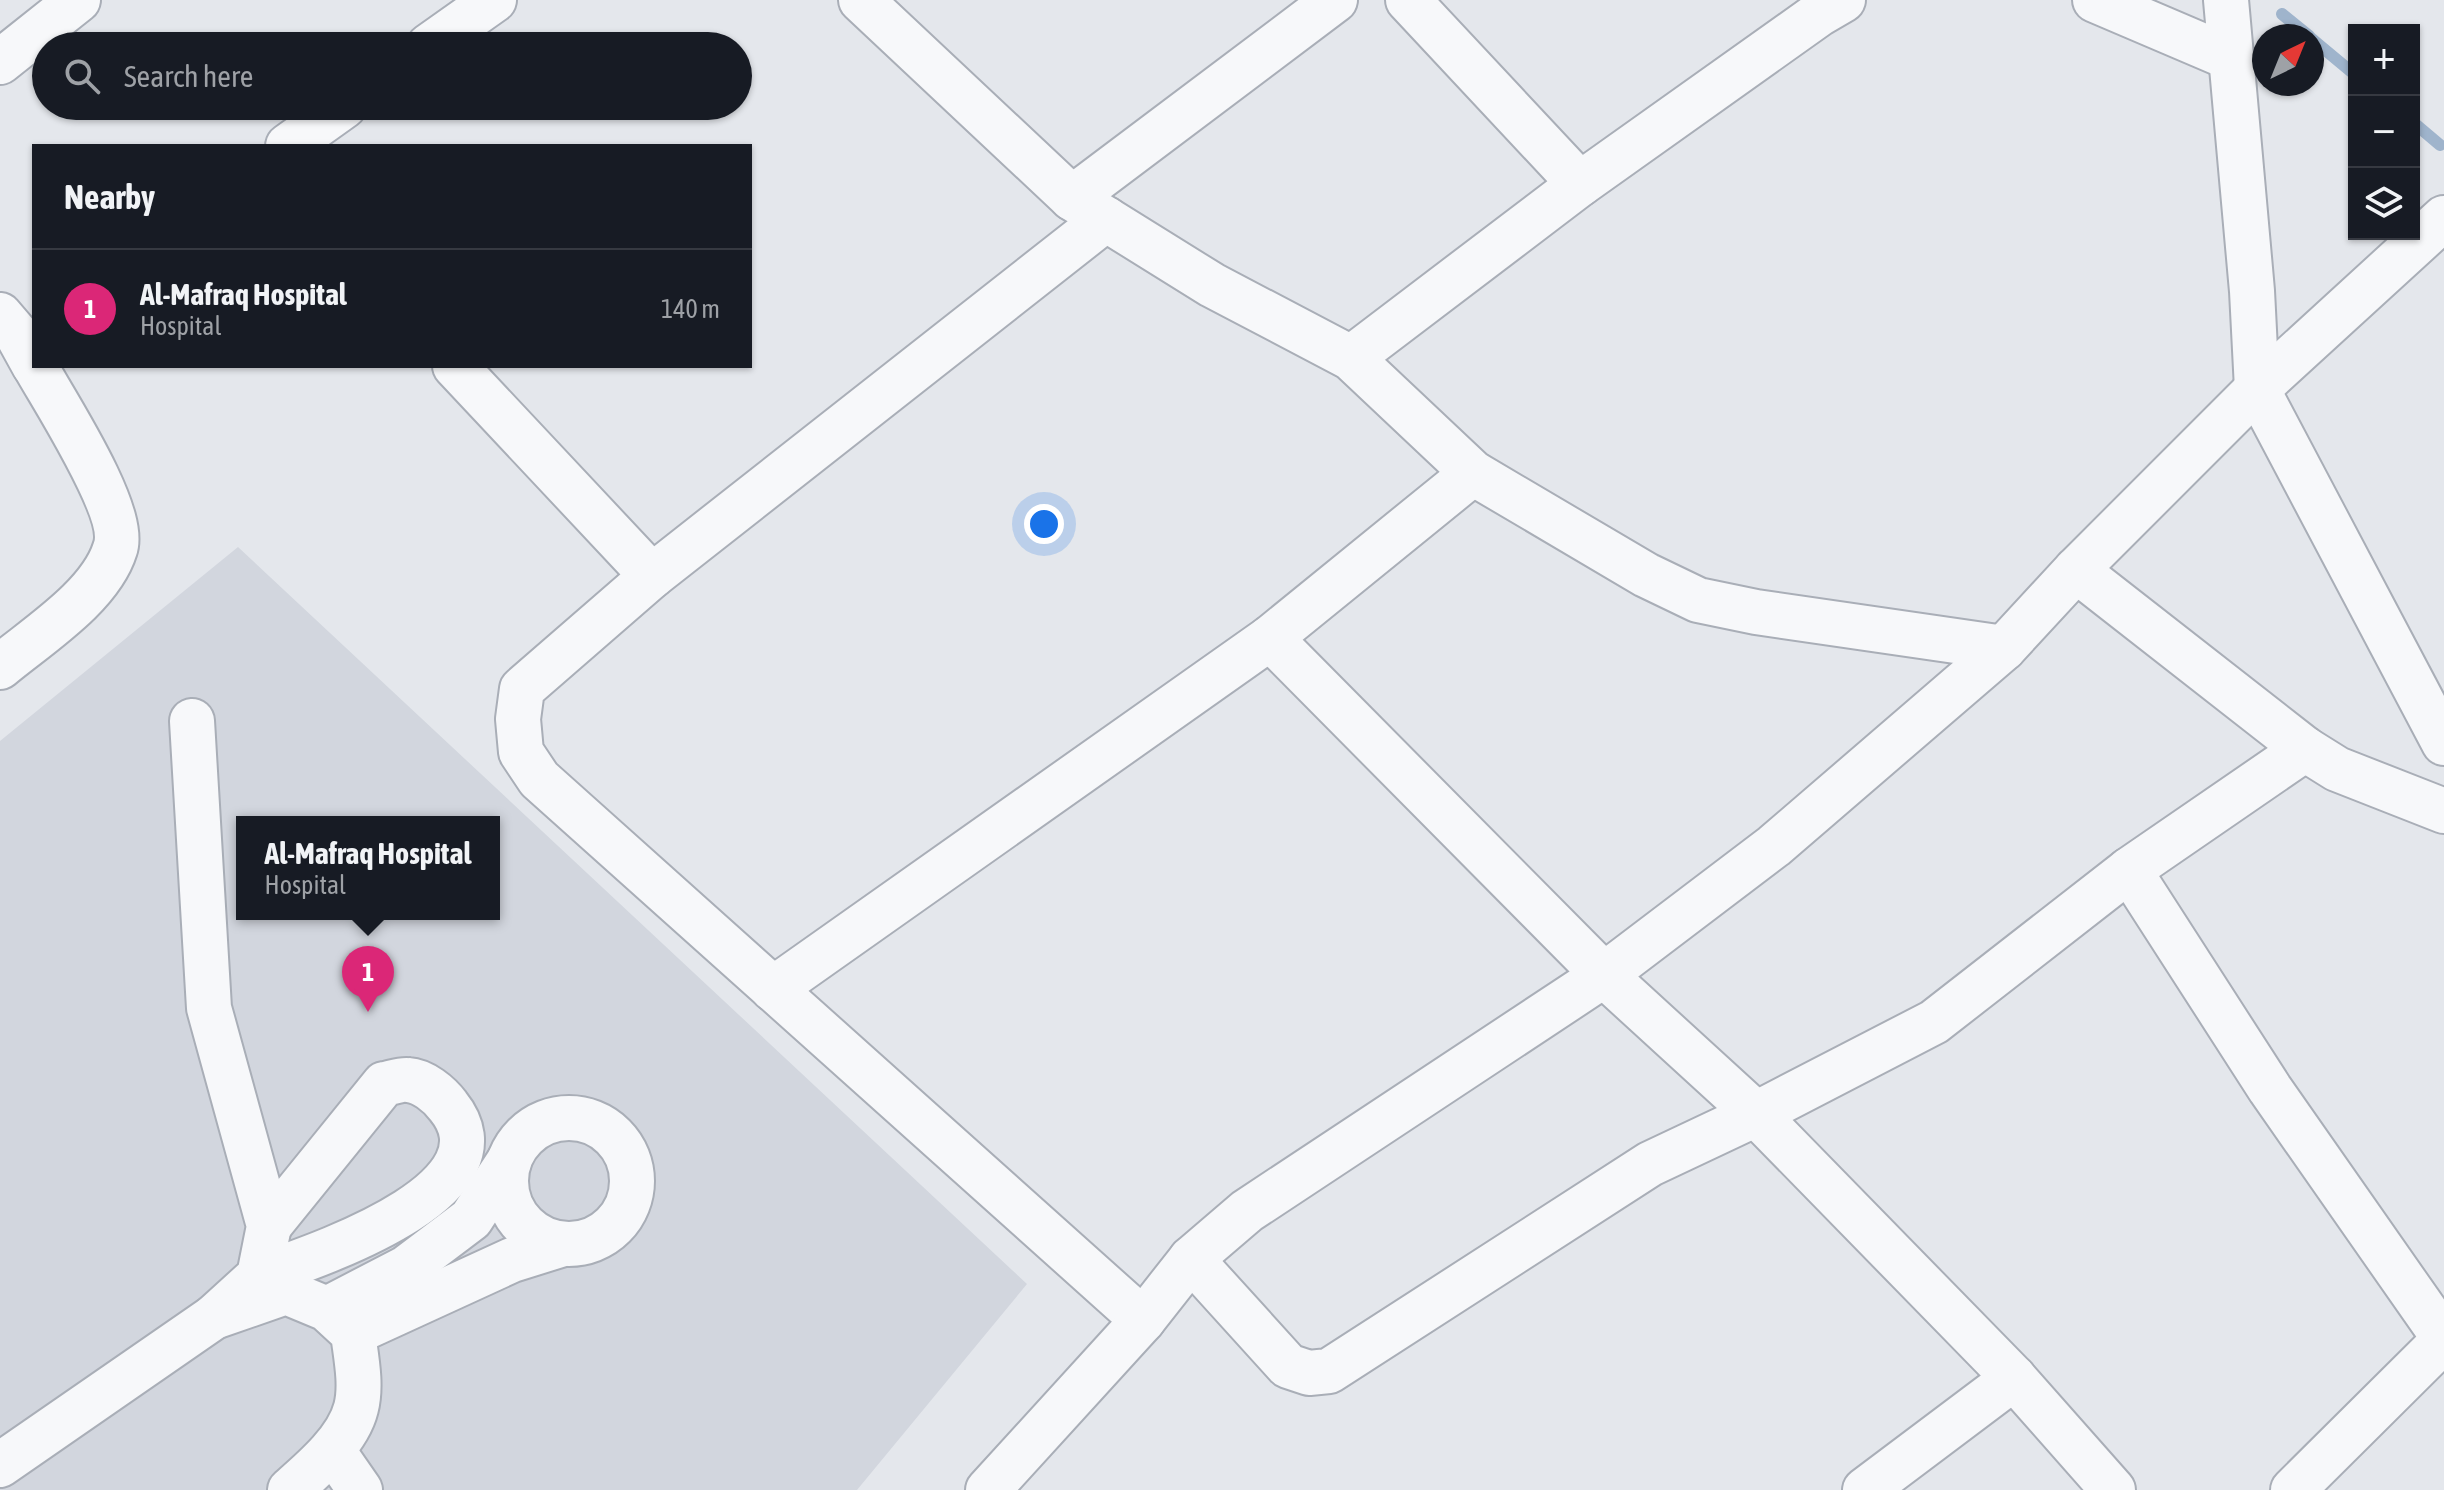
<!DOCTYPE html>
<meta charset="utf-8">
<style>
:root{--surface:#171b24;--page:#20242c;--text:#f1f3f6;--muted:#9ea1a6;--line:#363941;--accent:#db2777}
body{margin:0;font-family:"Asap Condensed",sans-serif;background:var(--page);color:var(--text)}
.controls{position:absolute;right:24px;top:24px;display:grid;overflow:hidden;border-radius:0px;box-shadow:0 2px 6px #0004}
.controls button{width:72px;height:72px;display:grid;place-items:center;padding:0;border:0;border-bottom:2px solid var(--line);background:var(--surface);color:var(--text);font:40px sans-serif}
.compass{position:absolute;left:2252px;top:24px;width:72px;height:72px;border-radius:50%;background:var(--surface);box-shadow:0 2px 6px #0004;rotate:43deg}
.you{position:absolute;left:1044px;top:524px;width:28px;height:28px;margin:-20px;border:6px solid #fff;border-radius:50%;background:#1a73e8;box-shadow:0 0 0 12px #1a73e833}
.badge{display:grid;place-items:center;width:52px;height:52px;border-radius:50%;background:var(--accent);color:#fff;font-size:26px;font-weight:700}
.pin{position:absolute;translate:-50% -66px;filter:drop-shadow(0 2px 4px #0008)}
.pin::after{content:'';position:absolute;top:42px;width:28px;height:24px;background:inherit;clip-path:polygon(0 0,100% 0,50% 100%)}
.popup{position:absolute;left:236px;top:816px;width:264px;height:104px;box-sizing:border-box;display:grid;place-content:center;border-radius:0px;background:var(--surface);filter:drop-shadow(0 2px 6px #0005);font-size:26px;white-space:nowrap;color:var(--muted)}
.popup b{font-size:30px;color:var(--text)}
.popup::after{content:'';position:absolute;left:50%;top:100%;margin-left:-16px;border:16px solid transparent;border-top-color:var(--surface)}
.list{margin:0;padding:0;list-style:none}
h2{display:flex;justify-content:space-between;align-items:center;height:104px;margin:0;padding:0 32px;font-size:34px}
h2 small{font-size:26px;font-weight:400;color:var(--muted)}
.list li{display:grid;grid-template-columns:52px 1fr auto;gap:24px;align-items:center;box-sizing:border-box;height:120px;padding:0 32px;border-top:2px solid var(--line)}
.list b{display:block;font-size:30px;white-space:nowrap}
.list p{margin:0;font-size:26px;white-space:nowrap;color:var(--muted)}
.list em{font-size:26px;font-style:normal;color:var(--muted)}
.icon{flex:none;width:44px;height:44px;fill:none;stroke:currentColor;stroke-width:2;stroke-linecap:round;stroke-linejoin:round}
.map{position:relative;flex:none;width:2444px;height:1490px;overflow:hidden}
.search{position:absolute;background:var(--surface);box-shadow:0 2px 6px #0004;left:32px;top:32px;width:720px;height:88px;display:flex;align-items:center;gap:20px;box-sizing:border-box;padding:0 28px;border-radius:44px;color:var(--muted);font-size:30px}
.panel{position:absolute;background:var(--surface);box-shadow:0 2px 6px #0004;left:32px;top:144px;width:720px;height:224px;border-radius:0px}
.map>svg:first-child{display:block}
</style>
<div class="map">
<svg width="2444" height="1490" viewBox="0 0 2444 1490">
<rect width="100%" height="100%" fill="#e4e7ec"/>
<path fill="#d2d6de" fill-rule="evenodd" d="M238,547L1027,1284L857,1490H0V741ZM242,822H494V914H242Z"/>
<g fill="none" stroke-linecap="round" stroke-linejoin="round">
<g stroke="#9fb4cc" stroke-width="12">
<path d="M2282,14L2309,36"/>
<path d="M2312,39L2354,74"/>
<path d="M2414,123L2440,145"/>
</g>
<defs>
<g id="minor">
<path d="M861,0L1072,198L1212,285L1351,358L1473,473L1646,575L1698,600L1756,612L2004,648"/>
<path d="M1408,0L1580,184"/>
<path d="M2095,0L2231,58"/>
<path d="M2226,0L2252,291L2257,389L2444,743"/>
<path d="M429,46L494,0"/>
<path d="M0,62L78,0"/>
<path d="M288,146L344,106"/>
<path d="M1072,198L1335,0"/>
<path d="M1106,219L652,576L522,689L518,719L521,752L539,779L1143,1320"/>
<path d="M0,315L18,336L34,365"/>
<path d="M1351,358L1580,184L1819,14L1843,0"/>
<path d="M455,366L652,576"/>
<path d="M2076,570L2305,749L2337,769L2444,811"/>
<path d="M1270,638L1604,975L1756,1114L2014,1378L2113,1490"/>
<path d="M0,667C37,636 100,597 115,549C128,513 55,402 35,366"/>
<path d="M192,721L209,1008L269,1226L259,1276L214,1317"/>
<path d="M2129,870L2270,1089L2444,1338"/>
<path d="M773,989L1270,638L1473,473"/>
<circle cx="569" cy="1181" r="63"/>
<path d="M1191,1259L1288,1366L1309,1373L1329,1371L1650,1164L1756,1114L1934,1022L2129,870L2305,749"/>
<path d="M259,1276C312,1257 517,1191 448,1106C439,1094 423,1081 408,1080C401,1079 391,1083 384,1084L269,1226"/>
<path d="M327,1309L406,1268L471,1219L509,1161"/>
<path d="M353,1333L512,1260L560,1245"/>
<path d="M333,1451L360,1490"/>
<path d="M0,1465L214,1317L286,1292L327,1309L353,1333C356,1357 362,1385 356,1408C348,1440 314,1469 290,1490"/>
<path d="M988,1490L1143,1320L1191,1259L1247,1211L1604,975L1774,846L2004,648L2076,570L2257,389L2444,218"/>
<path d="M1865,1490L2014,1378"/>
<path d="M2293,1490L2444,1340"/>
</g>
</defs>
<use href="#minor" stroke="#a9aeb7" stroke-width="48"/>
<use href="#minor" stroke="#f7f8fa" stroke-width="44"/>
</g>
</svg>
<div class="controls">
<button>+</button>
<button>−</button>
<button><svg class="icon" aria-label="layers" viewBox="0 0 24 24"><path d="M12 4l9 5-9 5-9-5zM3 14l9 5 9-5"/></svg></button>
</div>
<svg class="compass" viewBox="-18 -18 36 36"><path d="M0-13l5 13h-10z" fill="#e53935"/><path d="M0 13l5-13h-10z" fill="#9ea1a6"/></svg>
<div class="you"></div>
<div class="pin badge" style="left:368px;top:1012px">1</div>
<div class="popup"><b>Al-Mafraq Hospital</b>Hospital</div>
<div class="search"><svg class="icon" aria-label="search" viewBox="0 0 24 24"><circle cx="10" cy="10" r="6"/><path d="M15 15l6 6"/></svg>Search here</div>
<section class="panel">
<h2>Nearby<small></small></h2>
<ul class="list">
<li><span class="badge">1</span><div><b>Al-Mafraq Hospital</b><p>Hospital</p></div><em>140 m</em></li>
</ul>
</section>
</div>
